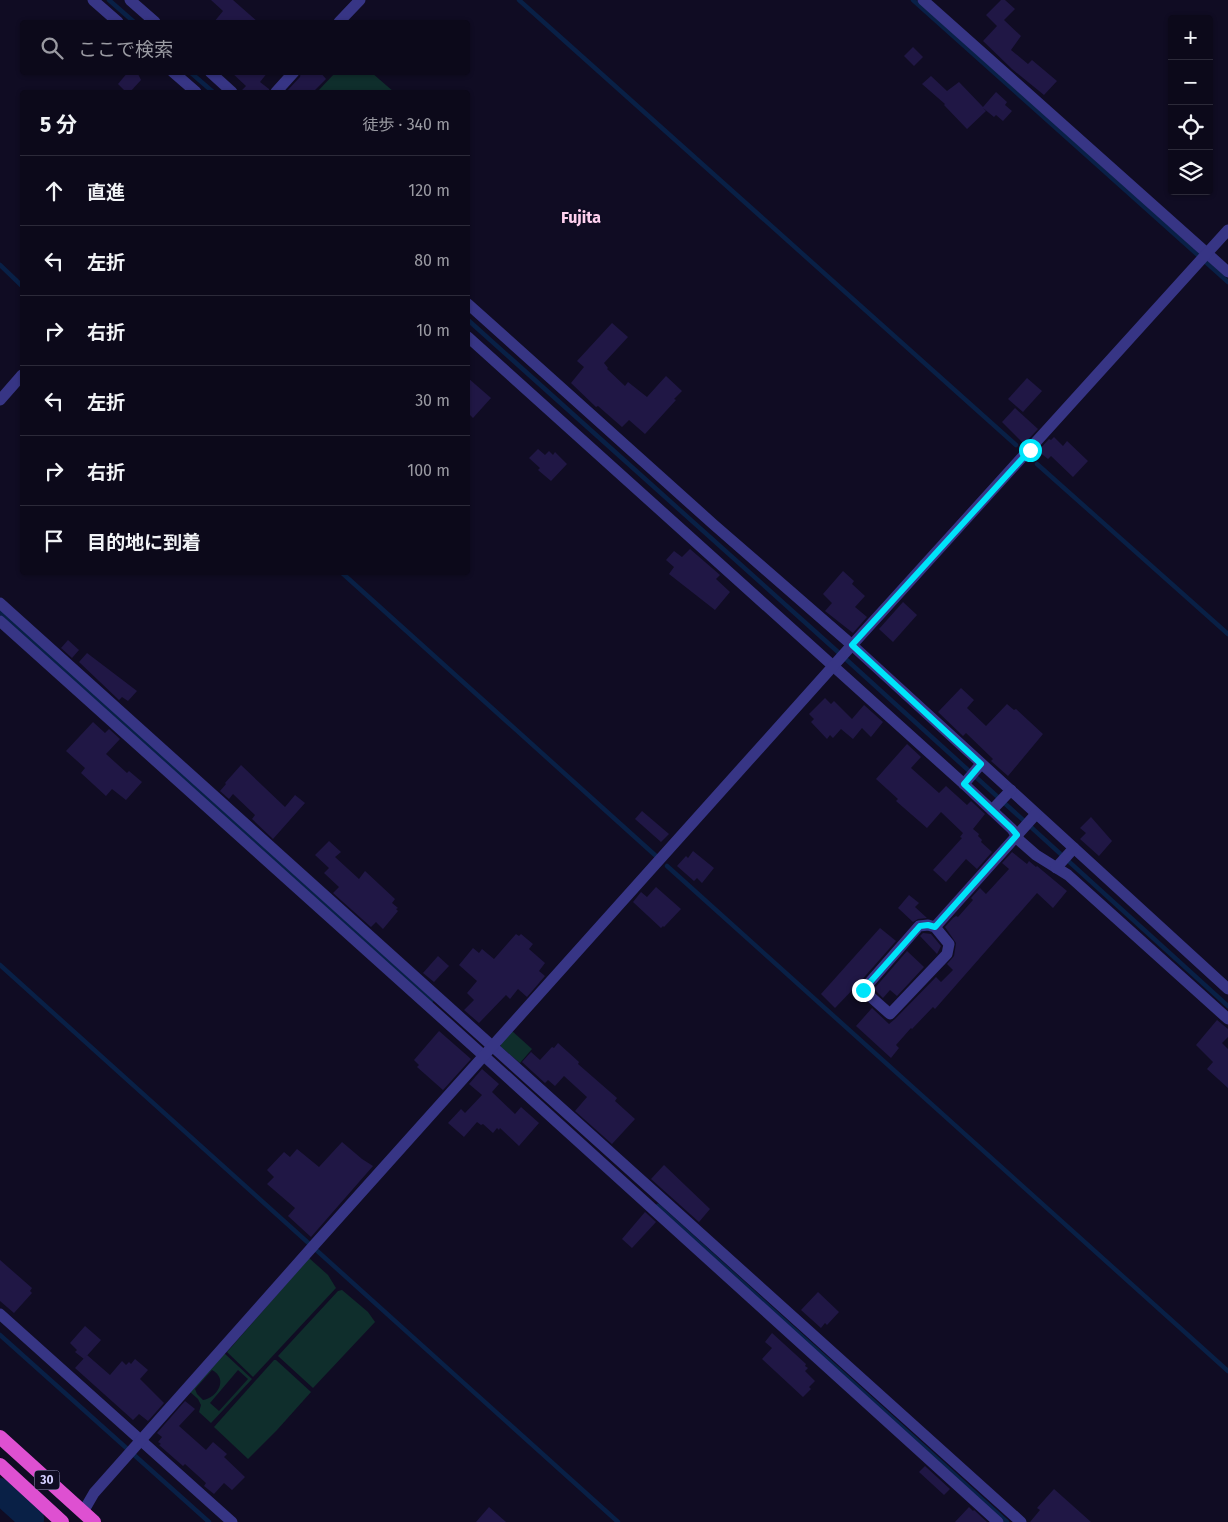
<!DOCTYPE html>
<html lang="ja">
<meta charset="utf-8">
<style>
:root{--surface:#0c091a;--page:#1a1727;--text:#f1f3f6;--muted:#9a9aa2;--line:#2c2a39}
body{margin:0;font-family:"Fira Sans","Noto Sans JP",sans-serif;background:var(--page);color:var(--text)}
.controls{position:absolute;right:15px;top:15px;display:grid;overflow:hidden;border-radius:5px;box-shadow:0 1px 4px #0004}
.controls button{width:45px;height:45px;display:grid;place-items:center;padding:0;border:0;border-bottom:1px solid var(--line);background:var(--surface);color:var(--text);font:25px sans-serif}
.stop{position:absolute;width:15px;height:15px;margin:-11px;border:4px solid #00e4fa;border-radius:50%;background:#fff}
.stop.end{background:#00e4fa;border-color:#fff;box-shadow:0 1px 5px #0008}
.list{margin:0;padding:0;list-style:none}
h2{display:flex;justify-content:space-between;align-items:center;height:65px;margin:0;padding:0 20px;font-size:21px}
h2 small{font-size:16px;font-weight:400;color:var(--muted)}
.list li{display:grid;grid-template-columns:32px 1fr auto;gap:15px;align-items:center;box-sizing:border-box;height:70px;padding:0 20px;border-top:1px solid var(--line)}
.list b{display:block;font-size:19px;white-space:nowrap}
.list em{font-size:16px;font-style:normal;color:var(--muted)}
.icon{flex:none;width:28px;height:28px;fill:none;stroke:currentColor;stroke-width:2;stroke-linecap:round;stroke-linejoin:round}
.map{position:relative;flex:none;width:1228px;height:1522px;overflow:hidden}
.search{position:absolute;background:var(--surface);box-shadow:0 1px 4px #0004;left:20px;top:20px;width:450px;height:55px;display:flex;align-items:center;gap:12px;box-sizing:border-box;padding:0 18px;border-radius:5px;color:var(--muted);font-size:19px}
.panel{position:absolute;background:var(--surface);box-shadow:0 1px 4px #0004;left:20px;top:90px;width:450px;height:485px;border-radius:5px}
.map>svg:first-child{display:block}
</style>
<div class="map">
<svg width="1228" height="1522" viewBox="0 0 1228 1522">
<rect width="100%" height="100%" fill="#100c23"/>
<g fill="#0f2e2c" fill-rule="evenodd">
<path d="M372,73L394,92H317L335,73Z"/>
<path d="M512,1031L532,1049L520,1063L501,1047V1043Z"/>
<path d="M309,1258L328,1275L336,1288L253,1377L227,1352Z"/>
<path d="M342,1290L368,1312L375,1322L313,1388L278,1356L338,1291Z"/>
<path d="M224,1353L252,1379L211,1423L199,1412L201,1405L198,1399L189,1391ZM212,1370C229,1379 217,1398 203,1400L197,1394L195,1389ZM238,1370L248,1379L219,1411L210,1403Z"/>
<path d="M274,1360H276L311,1392L277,1430L248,1459L214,1427Z"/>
</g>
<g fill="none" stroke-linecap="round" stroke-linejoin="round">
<g stroke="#092046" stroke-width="4.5">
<path d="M109,0L134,22"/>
<path d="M519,0L1016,445"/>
<path d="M913,0L1228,282"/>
<path d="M190,72L213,92"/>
<path d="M0,265L22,286"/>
<path d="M468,320L838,652L1228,1006"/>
<path d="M1037,464L1228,634"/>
<path d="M341,572L656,856"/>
<path d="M0,612L431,1001"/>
<path d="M667,866L1228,1371"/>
<path d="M0,965L618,1522"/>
<path d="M658,1206L1007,1522"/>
<path d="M0,1335L209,1522"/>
</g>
<path stroke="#092046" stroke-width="26" d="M0,1491L31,1519"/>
</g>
<g fill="#201745">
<path d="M211,0H233L258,22H214L223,11Z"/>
<path d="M1001,0H1005L1015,9L1004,20L1021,36L1011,50L1028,64L1032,60L1057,81L1044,95L1012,69L983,41L997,26L986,15Z"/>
<path d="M913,47L923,57L914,66L904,56Z"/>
<path d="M128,72H137L141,80L130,92H126L118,84Z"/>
<path d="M231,72H268L260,82L269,89V92H240L246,86Z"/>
<path d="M301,72H320L326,79L313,92H286L300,77Z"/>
<path d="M931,76L947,91L959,82L983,107L996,92L1007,102L1005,105L1012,111L1003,121L996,115L994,117L983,108L986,111L967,129L944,105L945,104L922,84Z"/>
<path d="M612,323L628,337L604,363L608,368L607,369L625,386L628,382L647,397L666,376L682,391L674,399L676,400L645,434L629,420L622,427L598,406L596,407L571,383L584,367L577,361Z"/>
<path d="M468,378L491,398L473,418L468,413Z"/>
<path d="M1027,378L1042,391L1023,412L1008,399Z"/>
<path d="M1015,408L1038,429L1024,444L1002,422Z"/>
<path d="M1054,437L1063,446L1067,441L1088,461L1073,477L1051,456L1048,459L1038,451L1049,439L1051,440Z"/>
<path d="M538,449L545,455L549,451L553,455L555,452L567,464L551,481L538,470L540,468L529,458Z"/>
<path d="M690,549L720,575L716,579L730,592L715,610L669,574L674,567L666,560L674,551L682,557Z"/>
<path d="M843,571L854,581L852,584L865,596L855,607L867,617L853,633L825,611L832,603L823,594Z"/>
<path d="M903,602L917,615L893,642L879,629Z"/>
<path d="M68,640L79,650L72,658L61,648Z"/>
<path d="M87,653L137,691L128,701L122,697L119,700L79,662Z"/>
<path d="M961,688L974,700L967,708L986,726L1007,704L1014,710L1016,709L1043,734L1008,776L991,761L993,759L966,733L963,736L938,712Z"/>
<path d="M825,698L831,704L834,701L852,719L864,705L883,722L871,737L862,728L853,739L841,729L833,738L830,735L827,739L811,722L814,719L809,714Z"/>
<path d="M93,722L105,733L109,729L120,739L106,754L127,773L129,771L142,782L126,800L112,789L106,796L81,773L85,768L66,751Z"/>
<path d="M907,744L921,757L911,768L939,793L946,786L967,805L971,801L985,814L973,829L979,834L978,836L982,840L981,842L992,852L977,869L966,859L946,882L933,870L962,838L960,837L963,833L941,812L927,828L896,801L898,799L876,779Z"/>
<path d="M241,765L285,807L295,795L305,803L273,839L252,819L255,815L233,794L229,799L220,791L226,784L225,783Z"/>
<path d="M642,811L669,834L661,842L635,819Z"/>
<path d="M1091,817L1112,841L1099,856L1080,839L1086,833L1080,828Z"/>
<path d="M329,841L341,852L335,857L359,879L365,871L395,899L392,903L398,908L396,909L398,911L383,929L376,922L371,927L333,893L339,887L324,873L329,868L315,855Z"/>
<path d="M693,851L714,868L702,883L697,878L694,881L677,866L686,856L688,858Z"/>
<path d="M1012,852L1027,864L1029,861L1036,867L1037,866L1067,891L1053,908L1037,893L935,1009L933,1007L912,1029L911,1028L896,1045L899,1048L891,1058L856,1026L872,1008L889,1024L895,1019L936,977L941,982L953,970L947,964L954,956L956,943L945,927L953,918L956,916L958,917L973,900L971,898L980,888L986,894L1009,869L1002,863Z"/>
<path d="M656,887L681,909L664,927L663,926L661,928L633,902L641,892L647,897Z"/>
<path d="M909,895L919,903L915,907L927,918L918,919L913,922L898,908Z"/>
<path d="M880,928L896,941L859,983L835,1008L821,994Z"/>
<path d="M923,933L931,934L941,946L937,954L920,936Z"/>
<path d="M516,934L519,936L521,934L533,944L529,949L545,963L539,971L545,976L527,997L518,989L510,999L506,995L479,1023L464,1010L474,1000L467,993L477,981L459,965L473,948L479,953L482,949L494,959Z"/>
<path d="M907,951L924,967L897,996L890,990L883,998L874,989Z"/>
<path d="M438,956L449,966L434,982L423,973Z"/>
<path d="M1217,1020L1228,1029V1037L1222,1043L1228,1049V1088L1207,1069L1213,1062L1196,1045Z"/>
<path d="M439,1031L471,1059L443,1090L417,1067L419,1065L414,1060Z"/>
<path d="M558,1043L579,1062L578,1064L617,1098L615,1101L635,1119L612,1144L575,1111L587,1097L564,1076L555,1086L548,1080L545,1083L522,1062L531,1052L540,1060L552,1047L554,1048Z"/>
<path d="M482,1069L499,1084L492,1092L515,1114L521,1107L539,1123L519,1146L500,1128L499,1130L497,1128L493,1133L483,1124L481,1125L477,1122L464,1137L448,1123L461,1109L465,1113L482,1095L469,1084Z"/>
<path d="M342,1142L362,1159L373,1166L311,1237L288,1216L295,1208L267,1184L274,1177L267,1170L284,1152L290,1157L297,1149L319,1167Z"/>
<path d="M664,1165L710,1209L699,1222L651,1179Z"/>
<path d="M645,1212L656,1222L632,1248L622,1239Z"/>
<path d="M0,1260L32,1288L30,1291L32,1293L14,1313L0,1301Z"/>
<path d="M818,1292L839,1312L827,1325L825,1323L821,1328L801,1310Z"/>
<path d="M85,1326L101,1340L84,1359L75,1352L77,1350L70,1343Z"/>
<path d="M772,1333L806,1364L805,1366L808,1368L805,1371L815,1381L809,1387L811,1389L803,1397L762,1359L772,1348L765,1342Z"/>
<path d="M87,1355L110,1375L122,1361L126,1365L129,1362L131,1364L135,1359L148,1370L140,1379L164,1403L148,1421L139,1414L133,1420L75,1368Z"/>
<path d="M185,1401L195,1409L179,1426L206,1450L213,1442L227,1454L224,1457L245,1477L232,1490L224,1483L214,1494L204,1486L206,1483L185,1464L183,1466L159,1445L161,1444L158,1442L162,1437L157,1433Z"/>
<path d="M925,1466L950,1489L944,1495L919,1472Z"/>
<path d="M1054,1489L1091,1522H1030L1040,1510L1037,1508Z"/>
<path d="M489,1507L506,1522H476Z"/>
<path d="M969,1507L973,1511L974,1510L987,1522H955Z"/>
</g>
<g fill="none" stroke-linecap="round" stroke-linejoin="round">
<g stroke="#373585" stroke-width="11">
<path d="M93,0L118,22"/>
<path d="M130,0L155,22"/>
<path d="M923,0L1228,272"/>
<path d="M339,22L360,0"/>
<path d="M173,72L196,92"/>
<path d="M210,72L232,92"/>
<path d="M276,92L294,72"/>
<path d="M468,304L713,524L852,645L1228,989"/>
<path d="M468,337L964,784L1012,829L1020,841L1036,855L1068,875L1228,1019"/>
<path d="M0,400L22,375"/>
<path d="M0,603L1021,1522"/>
<path d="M0,621L484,1056L998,1522"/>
<path d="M964,784L981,764"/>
<path d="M992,810L1011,790"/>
<path d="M1056,868L1074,848"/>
<path d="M935,927L949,944L947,954L890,1014L863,990L919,926L928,925L935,927L1036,814"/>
<path d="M0,1314L232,1522"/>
<path d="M83,1512L94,1493L315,1244L852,645L1228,230"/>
</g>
<g stroke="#de50d1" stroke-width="14">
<path d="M0,1437L94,1522"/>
<path d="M0,1465L62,1522"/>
</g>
</g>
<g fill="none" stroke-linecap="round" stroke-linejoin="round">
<path stroke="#00e4fa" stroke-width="6" d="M863,990L920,926L928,925L935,927L1017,835L1012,829L964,784L981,764L852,645L1030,450"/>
</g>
<g text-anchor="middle" stroke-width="4" stroke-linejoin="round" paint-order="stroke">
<rect fill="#100c23" stroke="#9994bd" stroke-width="1" x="34.5" y="1470.5" width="25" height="19" rx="4"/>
<g font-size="12" font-weight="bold" fill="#d4cfff">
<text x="47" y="1484">30</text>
</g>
<g font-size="16" font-weight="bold" fill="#ffd1ef" stroke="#100c23">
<text x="581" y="223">Fujita</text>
</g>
</g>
</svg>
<div class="controls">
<button>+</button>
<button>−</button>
<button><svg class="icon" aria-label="locate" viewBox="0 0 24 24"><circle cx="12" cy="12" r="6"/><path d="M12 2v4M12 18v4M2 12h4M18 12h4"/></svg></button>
<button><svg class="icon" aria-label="layers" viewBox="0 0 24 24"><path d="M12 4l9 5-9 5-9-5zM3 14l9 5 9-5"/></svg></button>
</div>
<div class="stop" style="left:1030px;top:450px"></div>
<div class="stop end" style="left:863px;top:990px"></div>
<div class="search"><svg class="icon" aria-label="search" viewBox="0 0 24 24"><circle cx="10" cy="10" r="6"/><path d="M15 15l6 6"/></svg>ここで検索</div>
<section class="panel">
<h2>5 分<small>徒歩 · 340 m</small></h2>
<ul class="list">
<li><svg class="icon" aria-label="ahead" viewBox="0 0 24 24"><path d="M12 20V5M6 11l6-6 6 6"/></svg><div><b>直進</b></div><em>120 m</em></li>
<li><svg class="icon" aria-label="left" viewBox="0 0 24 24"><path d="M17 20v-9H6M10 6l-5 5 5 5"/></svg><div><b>左折</b></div><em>80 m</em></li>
<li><svg class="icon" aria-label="right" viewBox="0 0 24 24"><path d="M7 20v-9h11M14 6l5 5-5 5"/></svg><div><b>右折</b></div><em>10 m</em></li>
<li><svg class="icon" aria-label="left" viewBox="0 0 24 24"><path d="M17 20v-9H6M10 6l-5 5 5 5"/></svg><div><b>左折</b></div><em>30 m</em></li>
<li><svg class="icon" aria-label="right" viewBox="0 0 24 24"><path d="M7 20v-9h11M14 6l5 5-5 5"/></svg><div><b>右折</b></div><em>100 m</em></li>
<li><svg class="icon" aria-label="arrive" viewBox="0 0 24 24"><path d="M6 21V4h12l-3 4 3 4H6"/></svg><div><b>目的地に到着</b></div></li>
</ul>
</section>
</div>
